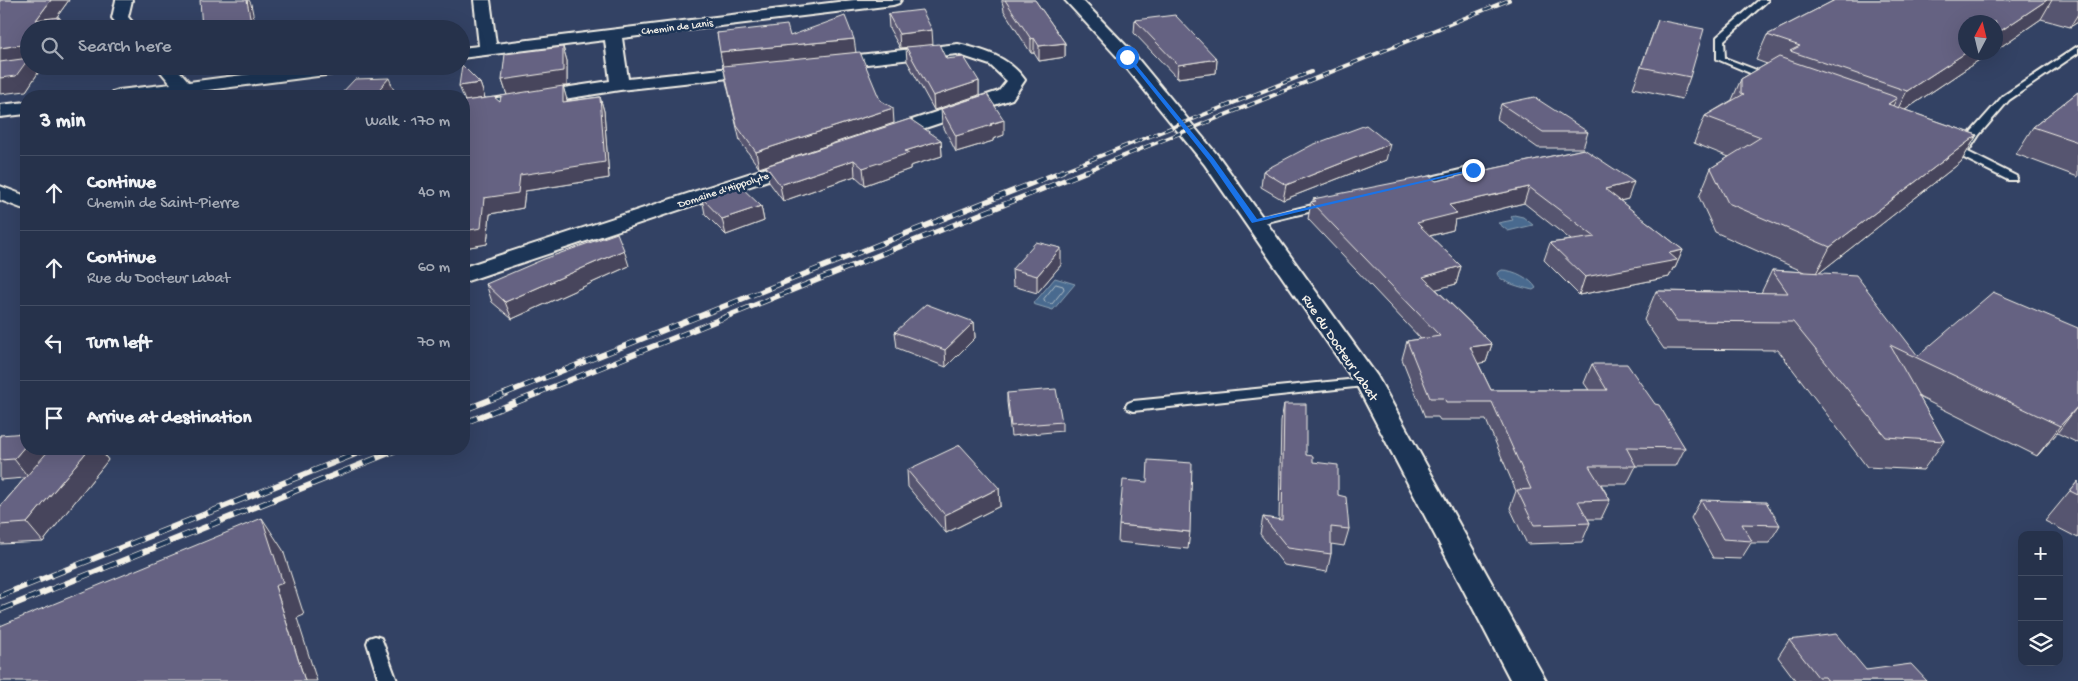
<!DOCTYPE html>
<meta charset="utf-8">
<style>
:root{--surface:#26324b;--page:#323e55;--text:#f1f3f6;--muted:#a4aab5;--line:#424d63}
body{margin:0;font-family:"Gochi Hand",sans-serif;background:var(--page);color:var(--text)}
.controls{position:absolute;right:15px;bottom:15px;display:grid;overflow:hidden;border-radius:10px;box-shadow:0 5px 20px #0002}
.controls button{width:45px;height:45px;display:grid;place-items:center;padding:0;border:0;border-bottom:1px solid var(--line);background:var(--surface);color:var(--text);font:25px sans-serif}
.compass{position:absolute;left:1958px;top:15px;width:45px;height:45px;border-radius:50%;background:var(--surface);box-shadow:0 5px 20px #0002;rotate:7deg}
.stop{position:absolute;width:15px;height:15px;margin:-11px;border:4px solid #1a73e8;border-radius:50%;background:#fff}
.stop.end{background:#1a73e8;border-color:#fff;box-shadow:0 1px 5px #0008}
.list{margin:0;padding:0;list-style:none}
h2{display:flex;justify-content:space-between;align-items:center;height:65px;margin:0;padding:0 20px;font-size:21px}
h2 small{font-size:16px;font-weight:400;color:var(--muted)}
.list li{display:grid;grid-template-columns:32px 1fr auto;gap:15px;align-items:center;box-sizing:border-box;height:75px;padding:0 20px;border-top:1px solid var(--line)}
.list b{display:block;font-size:19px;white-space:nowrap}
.list p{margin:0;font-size:16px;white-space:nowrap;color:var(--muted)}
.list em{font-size:16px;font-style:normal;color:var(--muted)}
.icon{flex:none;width:28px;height:28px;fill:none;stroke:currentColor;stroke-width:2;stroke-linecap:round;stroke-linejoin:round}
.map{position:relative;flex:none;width:2078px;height:681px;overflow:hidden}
.search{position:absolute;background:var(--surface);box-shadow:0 5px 20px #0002;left:20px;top:20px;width:450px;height:55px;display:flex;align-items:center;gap:12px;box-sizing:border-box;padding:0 18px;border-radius:28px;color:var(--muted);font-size:19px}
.panel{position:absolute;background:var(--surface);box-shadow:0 5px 20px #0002;left:20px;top:90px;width:450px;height:365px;border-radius:20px}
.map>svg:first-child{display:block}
</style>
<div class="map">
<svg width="2078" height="681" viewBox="0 0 2078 681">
<rect width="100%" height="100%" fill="#334264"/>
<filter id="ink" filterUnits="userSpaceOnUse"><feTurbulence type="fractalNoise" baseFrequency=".02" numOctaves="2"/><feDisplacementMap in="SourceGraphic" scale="10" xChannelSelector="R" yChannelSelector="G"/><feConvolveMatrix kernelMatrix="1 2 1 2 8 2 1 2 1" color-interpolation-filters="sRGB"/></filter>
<g filter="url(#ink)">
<g fill="#486b8f" stroke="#8da1b3">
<path d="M1514,215L1523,217L1533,225L1508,231L1498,223L1513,220L1511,217Z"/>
<path d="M1502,270C1514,270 1531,279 1536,288L1533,290C1524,288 1498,282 1497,273Z"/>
<path d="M1055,278L1075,284L1053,310L1033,304Z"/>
</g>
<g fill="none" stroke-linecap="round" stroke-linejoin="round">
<path stroke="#afbbc4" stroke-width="1" d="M1056,284L1063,286L1064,289L1052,304L1045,302L1044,299Z"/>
<defs>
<g id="service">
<path d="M1759,0H1768L1724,40L1725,58L1772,76L1773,78L1769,81L1717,59V37Z"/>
<path d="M2078,46V53L2009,100L1979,135L1968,152L2016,176L2017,178L2016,180H2008L1958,155L1957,153L1972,131L2003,96Z"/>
<path d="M1473,167L1478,170L1477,172L1418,186L1413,183L1414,181Z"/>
<path d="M1325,202L1329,203L1330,205L1329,207L1255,225L1250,222L1251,220Z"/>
<path d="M1368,378L1373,379L1375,382L1373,385L1133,411L1128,409L1126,406L1128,403L1133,401Z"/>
<path d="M375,636L381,638L383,643L397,681H379L367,643L369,638Z"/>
</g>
<g id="minor">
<path d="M116,0H132L128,17L138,29H121L112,18Z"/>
<path d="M474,0H490L496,44L854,0H901L899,3L893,5L622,38L628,79L759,65L765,66L768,70L765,74L620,90L464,115V103L610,81L605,40L461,58V48L479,46Z"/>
<path d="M1065,0H1082L1133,53L1219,157L1377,376L1546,681H1511L1356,384L1205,165L1121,61Z"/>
<path d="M958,44C984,50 1009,57 1025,80L1012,99L886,141L879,139L876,135L879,131L999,91L1007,81L990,65L957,54L831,68L825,67L822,63L825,59L831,58Z"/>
<path d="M29,62V66H47L44,70L0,76V66Z"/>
<path d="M156,66H175L189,82L312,66H365L362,70L356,71L185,93L160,96H110L113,92L119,90L171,84Z"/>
<path d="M26,102V114L0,117V105Z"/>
<path d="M800,157L807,159L810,163L807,167L464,282V267Z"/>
<path d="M0,186L26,196V210L0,200Z"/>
</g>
</defs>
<use href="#service" stroke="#f4f1e8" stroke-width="4"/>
<use href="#minor" stroke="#f4f1e8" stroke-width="4"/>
<use href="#service" fill="#1d3557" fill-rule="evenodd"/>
<use href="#minor" fill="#1d3557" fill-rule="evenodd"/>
<defs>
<g id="rail-far2">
<path d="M1060,172L1311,72"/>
<path d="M1084,172L1509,0"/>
</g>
<g id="rail-far1">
<path d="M504,394L1063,171"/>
<path d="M535,394L1087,171"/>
</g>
<g id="rail">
<path d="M464,410L507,393"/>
<path d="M464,423L539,393"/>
<path d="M0,596L368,449"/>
<path d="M0,610L399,449"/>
</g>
</defs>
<use href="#rail-far2" stroke="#f4f1e8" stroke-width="4"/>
<use href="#rail-far1" stroke="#f4f1e8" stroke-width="5.5"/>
<use href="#rail" stroke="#f4f1e8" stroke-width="6"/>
<use href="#rail-far2" stroke="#1d3557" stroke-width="2.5" stroke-dasharray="8" stroke-linecap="butt"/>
<use href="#rail-far1" stroke="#1d3557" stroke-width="4" stroke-dasharray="11" stroke-linecap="butt"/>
<use href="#rail" stroke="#1d3557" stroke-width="4.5" stroke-dasharray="14" stroke-linecap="butt"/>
</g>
<g fill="#575470" stroke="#f4f1e8">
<path d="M0,0H69L56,18L59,17L66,29H29V66H35L38,73L26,91Z"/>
<path d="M1002,0H1035L1065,43V57L1039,61L1034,53H1031L1004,11L1003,5L1002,2Z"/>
<path d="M1835,0H2078V22L2070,27L2041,19L1996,50V22L1966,52H1991L1905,110L1977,135L1961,162L1819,273L1918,356L2078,328V443L2057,433L2037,456L1919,397L1944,441L1923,470L1867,467L1778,350L1664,349L1644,320L1656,291L1761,293L1772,270L1804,272L1715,232L1699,197L1711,168L1729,157L1694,143L1705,116L1732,100L1741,79L1767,64L1756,60L1767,35Z"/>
<path d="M888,14L933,44L946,59L979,81V95L934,110L907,61L906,48H900L889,28Z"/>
<path d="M1135,20L1217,59L1216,73L1177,78L1134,33Z"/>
<path d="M1658,20L1690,77L1682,99L1633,88Z"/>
<path d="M717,33L790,36L856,52L880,100L894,123L759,168L740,141L726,81Z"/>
<path d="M563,47L567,61V86H563L567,101L600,97L604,111L609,178L525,191L523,208L490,214L487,244L464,248V101L480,83L485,98L500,102L507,95L502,80Z"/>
<path d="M2078,92V177L2016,154L2033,127Z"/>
<path d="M1501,104L1588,132L1583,148H1538L1497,119Z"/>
<path d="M941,109L1004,135L993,139V141L956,152L942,124Z"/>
<path d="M941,140L942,156L910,166V169L865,185L855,176L783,201L769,182L766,166Z"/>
<path d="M1584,149L1628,199L1620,201L1683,250L1675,268H1673L1669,277L1579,295L1544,260L1550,243L1571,240L1524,203L1455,220L1453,230L1430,236L1461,266L1456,284L1436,289L1492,344L1486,362L1478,363L1491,390H1589L1584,383L1592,364L1655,404L1685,448L1676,466H1636L1627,484H1601L1610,500L1601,519H1588L1590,523L1582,542L1527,544L1510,508L1516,491L1486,420H1440L1438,417H1425L1402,359L1407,341L1421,339L1308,219L1311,202H1313V199L1436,181Z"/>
<path d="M1386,160L1283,200L1261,187L1263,171Z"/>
<path d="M702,198L761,206L764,221L726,235L705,214Z"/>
<path d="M1061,265L1037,293L1013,286L1012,269Z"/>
<path d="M629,266L512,319L492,302L486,284Z"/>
<path d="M974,322L975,338L946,367L897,348L895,332Z"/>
<path d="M1007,393L1062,422V431L1011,436L1007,402Z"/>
<path d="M1284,404L1306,455L1313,462L1338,495L1349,529L1344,546L1331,544V554L1327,572L1284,565L1260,534L1263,517L1279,520L1281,421Z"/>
<path d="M0,435L26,449H100L108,460L43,542L0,544V507L25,478L0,480Z"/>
<path d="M907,470L999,488L1000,506L946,533L908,487Z"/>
<path d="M2078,481V538L2045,521Z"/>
<path d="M1701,500L1780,525L1769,543H1751L1741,559L1713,558L1691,518Z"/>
<path d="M1119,525L1190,532L1188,549L1118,542Z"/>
<path d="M1789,640L1866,670L1927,681H1796L1778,657Z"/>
</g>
<g fill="#47455b" stroke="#f4f1e8">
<path d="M51,0H69L48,29L36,20Z"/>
<path d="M247,0H249L251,4L256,29H248Z"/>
<path d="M2047,0H2052L2041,19L1996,50V34Z"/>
<path d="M2078,14V22L2070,27Z"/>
<path d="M59,17L66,29H51Z"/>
<path d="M932,30L933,45L900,48L899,34Z"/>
<path d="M1034,38V53H1031V39Z"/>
<path d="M854,39L856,53L723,67L720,52Z"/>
<path d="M1065,43V57L1039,61V46Z"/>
<path d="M20,45L28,60L29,59V66H35L38,73L26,91L0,94V48Z"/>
<path d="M563,47L567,61V86H563L567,100V116L507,95L502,80Z"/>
<path d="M1967,52H1991L1893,118L1907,91Z"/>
<path d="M1217,59L1216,73L1177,78L1178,65Z"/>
<path d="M389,78L395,93L391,96H373Z"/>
<path d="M979,81V95L934,110L933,96Z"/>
<path d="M480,83L485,98L465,101L459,86Z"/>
<path d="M600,97L604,111L609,178L525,191L523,208L490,214L487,244L464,248V231L484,198L520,175Z"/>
<path d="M1897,98L1883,125L1888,104Z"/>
<path d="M893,108L894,123L759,168L756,152Z"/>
<path d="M1004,120V135L993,139V141L956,152V136Z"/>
<path d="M1977,135L1961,162L1814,277L1830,247Z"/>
<path d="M941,140L942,156L910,166V169L865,185L863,168L905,151Z"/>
<path d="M1390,144L1386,160L1283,200L1286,185Z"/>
<path d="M854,160L855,176L783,201L780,185Z"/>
<path d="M1634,182L1628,199L1599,206L1605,189Z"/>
<path d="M1529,187L1524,203L1455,220L1453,230L1413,240L1417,223L1449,205Z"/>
<path d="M761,206L764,221L726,235L722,219Z"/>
<path d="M1061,248V265L1037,293V276Z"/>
<path d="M624,250L629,266L512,319L505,302Z"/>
<path d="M1683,250L1675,268H1673L1669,277L1579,295L1585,277L1669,253Z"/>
<path d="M1461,266L1456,284L1418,294L1423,277Z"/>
<path d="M974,322L975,338L946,367L945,350Z"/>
<path d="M1492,344L1486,362L1465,366L1470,347Z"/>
<path d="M2078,406L2057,433L2037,456L2060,426Z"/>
<path d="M26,445V449H49L51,451L29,478L14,459Z"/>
<path d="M89,449H100L108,460L43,542L27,523Z"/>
<path d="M999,488L1000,506L946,533L945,515Z"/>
<path d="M262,518L283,550L304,615L297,618L317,681H305L275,586Z"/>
</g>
<g fill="#656282" stroke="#f4f1e8">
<path d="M0,0H51L36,20L59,17L51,29H29V49H22L20,45L0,48Z"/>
<path d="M200,0H247L252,28L202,29Z"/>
<path d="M1005,0H1035L1065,43L1039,46L1034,38L1031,39Z"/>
<path d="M1835,0H2047L1996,34V22H1966V52H1967L1907,91L1790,51L1800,46L1767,35Z"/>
<path d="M922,10L932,30L899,34L888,14Z"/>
<path d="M1175,15L1217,59L1178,65L1135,20Z"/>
<path d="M845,16L854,39L720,52L717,33L787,25L790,36Z"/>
<path d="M1658,20L1704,29L1690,77L1641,67Z"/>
<path d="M939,44L946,59L964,57L979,81L933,96L906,47Z"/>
<path d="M563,47V71L502,80L505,54Z"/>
<path d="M860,52L880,100L893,108L756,152L737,126L723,66Z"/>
<path d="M1779,57L1890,95L1897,98L1888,104L1977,135L1830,247L1728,203L1711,168L1761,137L1705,116L1744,94L1741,93V79Z"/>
<path d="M29,58L16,76L0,78V62Z"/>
<path d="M462,65L480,83L459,86Z"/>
<path d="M389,78L373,96H339L355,79Z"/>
<path d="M563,86V102L600,97L605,162L520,175L518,193L484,198L481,228L464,231V134H469L464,128V101L494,97L500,102L501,96Z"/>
<path d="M2078,92V142L2033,127Z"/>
<path d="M987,94L1004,120L990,124L992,125L956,136L941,109Z"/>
<path d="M1534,97L1588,132H1543L1501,104Z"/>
<path d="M910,119L941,140L905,151L909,153L863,168L854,160L780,185L766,166Z"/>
<path d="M1366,125L1390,144L1286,185L1263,171L1312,145Z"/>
<path d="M1584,149L1634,182L1605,189L1683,250L1669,253L1677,260L1585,277L1550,243L1595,237L1529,187L1449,205L1457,213L1417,223L1461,266L1423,277L1492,344L1470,347L1491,390H1607L1592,364H1627L1655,404L1659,405L1685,448L1626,447L1636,466H1589L1610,500L1578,501L1590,523L1534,525L1517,490L1531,489L1492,402H1446L1444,398H1430L1407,341L1440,336L1311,202L1316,201L1313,199L1429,176L1436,181Z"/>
<path d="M740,186L761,206L722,219L702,198Z"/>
<path d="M617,233L624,250L505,302L486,284L544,259Z"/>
<path d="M1036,242L1061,248L1037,276L1012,269Z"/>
<path d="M1772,270L1856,275L1918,356L1993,292L2078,328V406L2060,426L1890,345L1944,441L1886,437L1793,322L1677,321L1656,291L1788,293Z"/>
<path d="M926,304L974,322L945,350L895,332Z"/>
<path d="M1056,389L1062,422L1011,426L1007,393Z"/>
<path d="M1284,404H1306V455L1313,456V462L1338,465V495L1346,497L1349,529L1331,527V554L1288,548L1263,517L1282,520Z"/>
<path d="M26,433V445L14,459L0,460V435Z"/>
<path d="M960,445L999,488L945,515L907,470Z"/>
<path d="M50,449H89L27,523L0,525V507Z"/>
<path d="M1148,460L1192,463L1190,532L1119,525L1123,480L1147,482Z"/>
<path d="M2078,481V495L2070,491Z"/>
<path d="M1701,500L1766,502L1780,525L1742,524L1752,541L1723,539Z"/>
<path d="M262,518L283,583L275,586L305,681H0V626Z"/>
<path d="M1836,634L1866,670L1911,664L1927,681H1828L1825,677H1818L1789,640Z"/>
</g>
</g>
<path fill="#1a73e8" d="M1125,56H1129L1214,159L1257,219L1473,169L1476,170L1252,223L1210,162Z"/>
<g text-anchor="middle" stroke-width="5" stroke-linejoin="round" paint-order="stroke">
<g font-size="11" fill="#f4f1e8" stroke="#1d3557">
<text transform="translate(677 26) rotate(-7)" y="4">Chemin de Lanis</text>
<text transform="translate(723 189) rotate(-18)" y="4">Domaine d'Hippolyte</text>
</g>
<g font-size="14" fill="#f4f1e8" stroke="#1d3557">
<text transform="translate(1341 347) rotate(56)" y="5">Rue du Docteur Labat</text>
</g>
</g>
</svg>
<div class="controls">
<button>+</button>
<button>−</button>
<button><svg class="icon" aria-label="layers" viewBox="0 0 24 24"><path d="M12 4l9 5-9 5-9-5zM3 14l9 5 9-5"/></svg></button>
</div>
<svg class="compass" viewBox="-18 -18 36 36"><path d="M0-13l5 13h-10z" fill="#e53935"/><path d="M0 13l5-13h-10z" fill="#a4aab5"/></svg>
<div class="stop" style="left:1127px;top:57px"></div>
<div class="stop end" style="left:1473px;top:170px"></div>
<div class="search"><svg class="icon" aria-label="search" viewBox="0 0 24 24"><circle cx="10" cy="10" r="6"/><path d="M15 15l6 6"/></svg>Search here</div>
<section class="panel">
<h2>3 min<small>Walk · 170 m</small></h2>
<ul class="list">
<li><svg class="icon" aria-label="ahead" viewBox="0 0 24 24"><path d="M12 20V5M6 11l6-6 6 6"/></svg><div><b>Continue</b><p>Chemin de Saint-Pierre</p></div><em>40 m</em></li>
<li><svg class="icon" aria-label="ahead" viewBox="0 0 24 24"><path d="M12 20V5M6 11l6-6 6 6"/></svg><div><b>Continue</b><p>Rue du Docteur Labat</p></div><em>60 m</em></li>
<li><svg class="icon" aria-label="left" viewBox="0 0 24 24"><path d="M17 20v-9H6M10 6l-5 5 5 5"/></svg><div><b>Turn left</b></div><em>70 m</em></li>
<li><svg class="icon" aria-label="arrive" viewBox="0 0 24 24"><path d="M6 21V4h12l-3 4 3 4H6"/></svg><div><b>Arrive at destination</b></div></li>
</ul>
</section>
</div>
